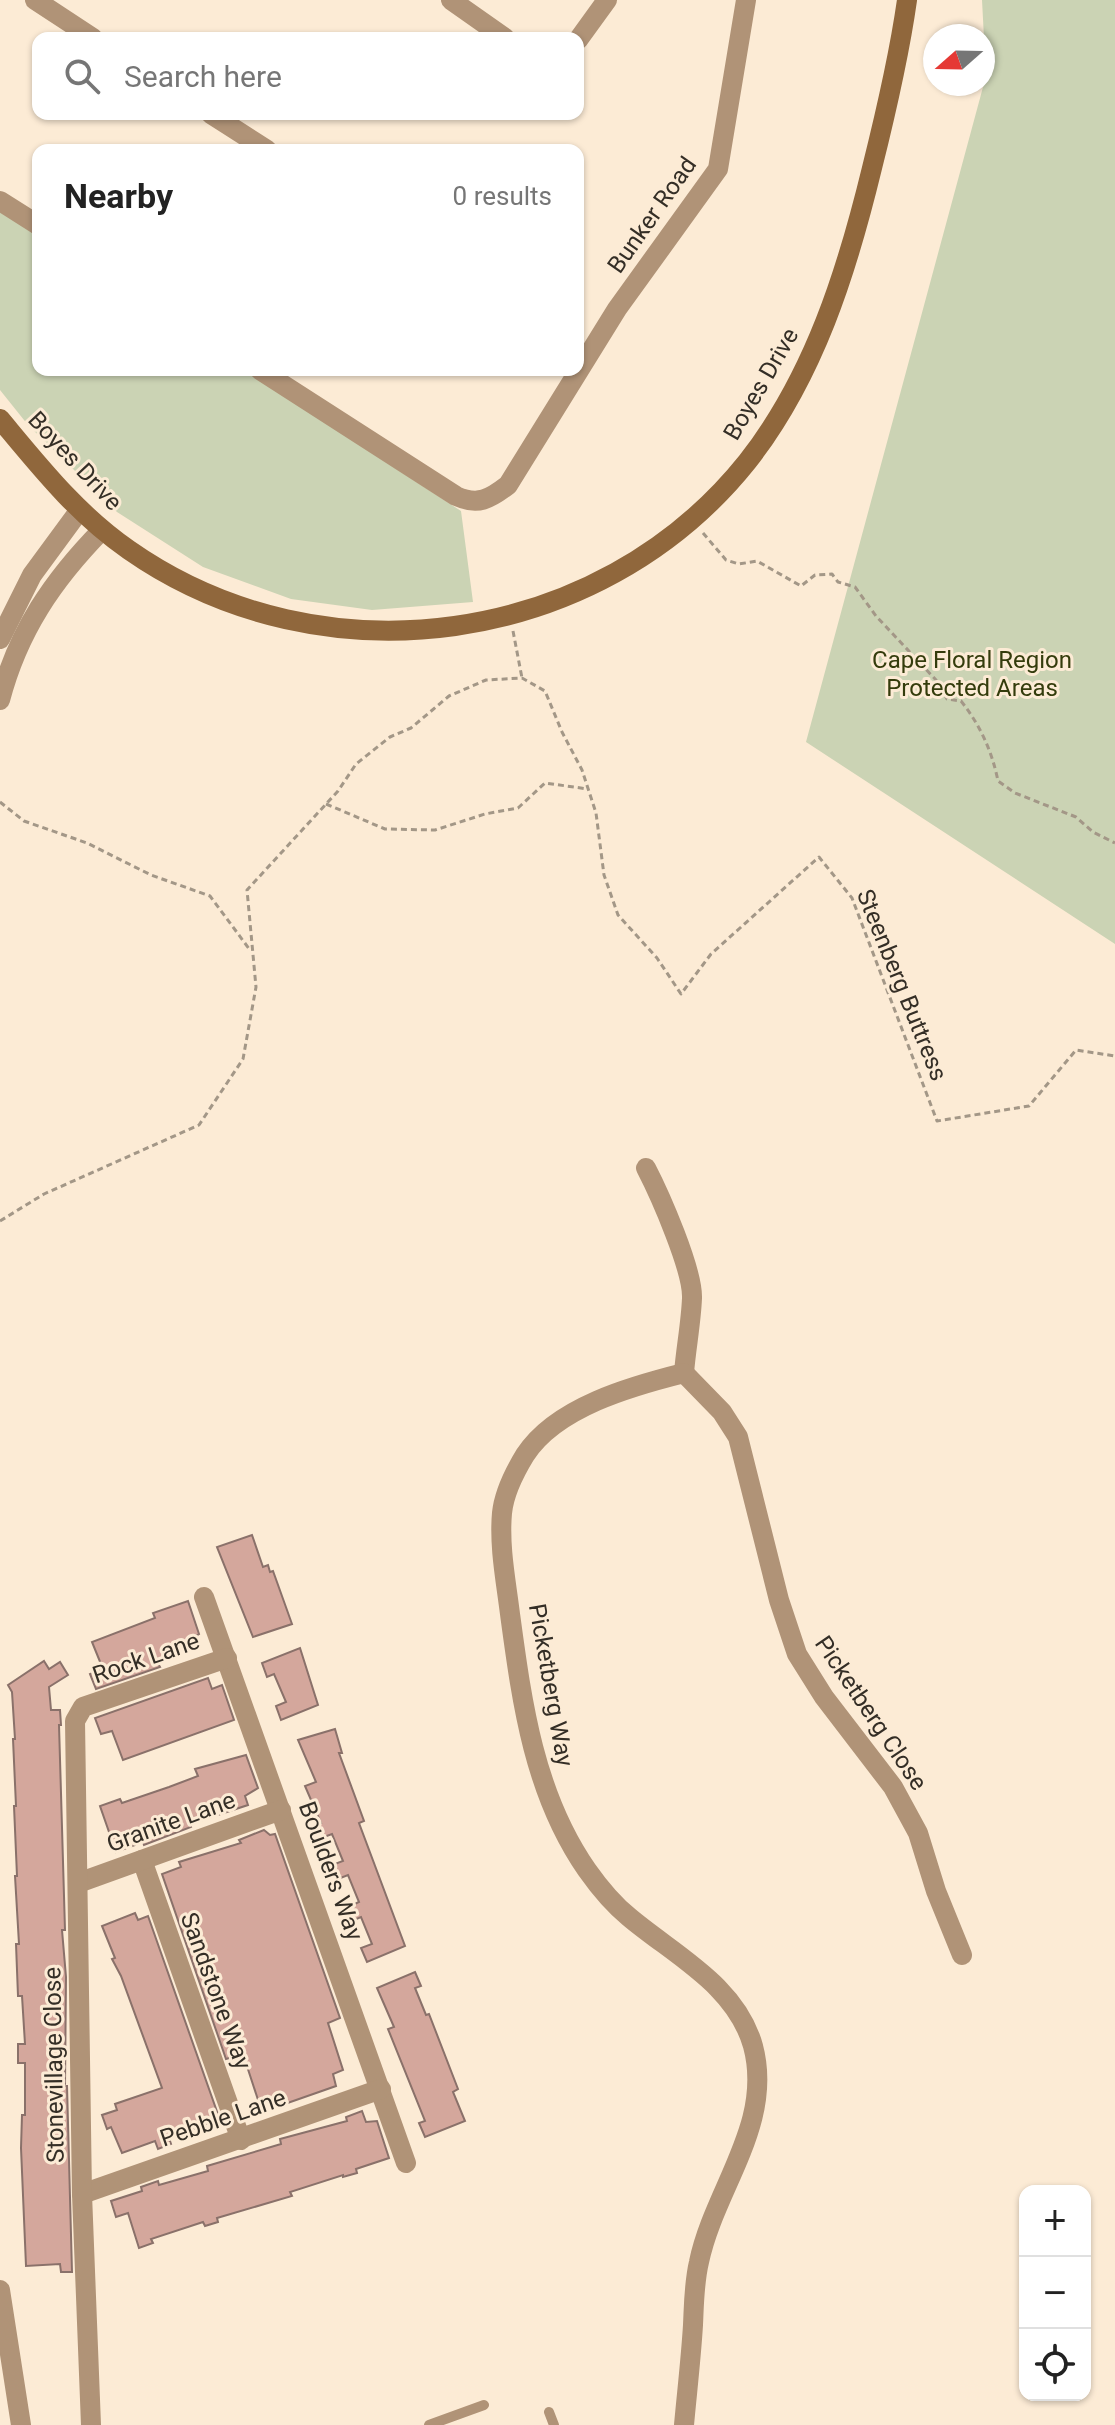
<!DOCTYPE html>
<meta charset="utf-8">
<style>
:root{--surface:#fff;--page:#f2f2f2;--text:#222;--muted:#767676;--line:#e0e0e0}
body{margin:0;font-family:Roboto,sans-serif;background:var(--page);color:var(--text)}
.controls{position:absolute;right:24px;bottom:24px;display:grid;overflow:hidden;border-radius:16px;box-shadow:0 2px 6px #0004}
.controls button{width:72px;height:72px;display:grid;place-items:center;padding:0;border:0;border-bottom:2px solid var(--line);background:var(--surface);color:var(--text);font:40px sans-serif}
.compass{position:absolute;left:923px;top:24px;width:72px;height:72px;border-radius:50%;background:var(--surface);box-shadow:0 2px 6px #0004;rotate:250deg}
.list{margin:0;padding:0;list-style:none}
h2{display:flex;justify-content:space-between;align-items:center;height:104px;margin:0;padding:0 32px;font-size:34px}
h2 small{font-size:26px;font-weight:400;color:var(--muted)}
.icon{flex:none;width:44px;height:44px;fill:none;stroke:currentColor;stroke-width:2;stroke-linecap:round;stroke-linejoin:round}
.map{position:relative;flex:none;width:1115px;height:2425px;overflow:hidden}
.search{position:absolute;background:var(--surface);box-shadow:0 2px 6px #0004;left:32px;top:32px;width:552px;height:88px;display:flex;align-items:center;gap:20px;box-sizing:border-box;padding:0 28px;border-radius:16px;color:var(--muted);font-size:30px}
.panel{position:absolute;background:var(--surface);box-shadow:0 2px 6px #0004;left:32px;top:144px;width:552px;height:232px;border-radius:16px}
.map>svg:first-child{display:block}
</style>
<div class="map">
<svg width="1115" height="2425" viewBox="0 0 1115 2425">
<rect width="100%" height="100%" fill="#fcebd5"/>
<g fill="#cbd3b4">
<path d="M982,0H1115V944L806,742L986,76Z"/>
<path d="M0,211L38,236V370H244L461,511L473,602L372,610L291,599L203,567L117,512L28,425L0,390Z"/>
</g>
<g fill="#d4a79c" stroke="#8a716a" stroke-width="2">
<path d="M252,1535L263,1567L268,1565L270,1572L273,1571L292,1624L253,1637L217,1547Z"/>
<path d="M188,1601L199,1634L184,1643L187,1652L157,1662L160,1667L96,1689L90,1674L103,1669L92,1642L155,1618L153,1613Z"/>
<path d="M300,1648L318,1705L281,1720L276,1706L286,1702L274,1674L267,1677L262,1663Z"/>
<path d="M44,1661L49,1669L60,1662L68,1675L49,1687L51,1710H60L61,1725H59L65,1930H62L66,1977L65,2086H67L72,2272H61L60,2264L26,2266L21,2148L22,2115H25V2063H18V2044H25L22,1996H18L16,1944H19L15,1876H17L14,1806H16L13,1739H15L12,1692L8,1685Z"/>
<path d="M208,1678L212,1689L222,1685L234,1720L123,1760L112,1731L101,1734L95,1718Z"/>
<path d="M335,1729L342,1753H339L364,1821L359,1823L405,1946L367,1962L361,1948L372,1944L361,1917L354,1920L348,1907L359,1902L348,1875L338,1879L332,1865L343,1861L332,1834L324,1837L319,1824L321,1823L305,1786L316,1782L298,1740Z"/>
<path d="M246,1755L258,1788L245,1796L248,1805L190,1824L191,1827L144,1845L143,1842L116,1852L100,1806L120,1799L122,1803L169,1787L198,1776L195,1769Z"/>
<path d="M264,1830L270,1835L275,1834L340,2018L328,2023L343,2070L333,2074L336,2086L262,2112L243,2054L226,2059L162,1874L181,1867L179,1862L241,1843L239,1840Z"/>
<path d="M135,1913L138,1920L148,1916L221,2123L211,2128L209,2123L169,2138L171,2144L158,2149L155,2141L122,2153L111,2127L107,2129L102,2115L117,2110L115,2104L162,2088L121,1976L112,1959L115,1958L102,1926Z"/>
<path d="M415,1972L421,1986L415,1988L426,2015L429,2014L458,2089L453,2092L465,2121L425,2137L419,2123L425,2121L388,2029L394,2027L377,1988Z"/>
<path d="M362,2111L366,2122L377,2121L389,2158L356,2169L357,2173L343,2177V2175L290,2192L292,2196L217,2218L218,2222L205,2226L203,2222L151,2239L153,2243L139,2248L128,2213L116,2217L111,2201L142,2191L141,2187L158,2181L159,2185L208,2171L207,2166L281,2144L280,2139L347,2121L346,2117Z"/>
</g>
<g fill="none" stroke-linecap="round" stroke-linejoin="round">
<g stroke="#a39787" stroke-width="3" stroke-dasharray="6 4" stroke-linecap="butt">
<path d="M703,533L726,560L739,564L757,561L801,586L815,575L832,574L838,582L855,587L876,616L936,680L947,699L961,701C980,725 992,751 998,781L1015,793L1076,817L1093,832L1115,843"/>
<path d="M513,631L522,678"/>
<path d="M0,802L24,821L87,843L151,875L210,896L250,950"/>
<path d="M326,804L385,829L435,830L485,814L518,808L545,783L588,789"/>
<path d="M0,1221L44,1194L199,1125L243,1059L256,987L247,890L338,791L356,764L390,737L411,728L449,696L486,680L522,678L545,691L562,732L582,770L596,813L604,875L618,915L657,958L681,994L711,954L819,857L852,898L937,1121L1029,1106L1076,1050L1115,1056"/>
</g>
<g stroke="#b09377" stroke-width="10">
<path d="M549,2412L554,2425"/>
<path d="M429,2425L484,2405"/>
</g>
<g stroke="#b09377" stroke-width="20">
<path d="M35,0L93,38"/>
<path d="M451,0L505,38"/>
<path d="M578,40L607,0"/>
<path d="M211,114L267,150"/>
<path d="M0,201L38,225"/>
<path d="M260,370L456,496C478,506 490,499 508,485L617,309L718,169L746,0"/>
<path d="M0,639L32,575L79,511"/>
<path d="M0,700C18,631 53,580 102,530"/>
<path d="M646,1168C660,1195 693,1270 692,1298C691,1323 686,1348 684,1373"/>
<path d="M684,1373L722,1412L738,1437L779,1600L797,1654L824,1697L893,1787L918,1833L936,1891L962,1955"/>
<path d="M204,1597L406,2163"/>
<path d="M142,1860L241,2140"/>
<path d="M78,1883L281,1810"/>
<path d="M82,2194L381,2089"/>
<path d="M0,2290L21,2425"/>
<path d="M91,2425L82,2194L75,1721L83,1707L227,1658"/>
<path d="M684,2425C687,2392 691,2358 693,2325C694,2303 694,2283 699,2262C714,2189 774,2124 753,2046C736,1985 674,1955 629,1917C613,1904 599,1887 587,1870C534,1794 522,1703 510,1614C506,1581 499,1547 502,1513C504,1493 514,1473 525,1455C556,1407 632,1386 684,1373"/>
</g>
<path stroke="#90673c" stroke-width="20" d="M0,419C40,467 77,514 129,550C322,685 599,647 747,462C814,377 847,271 872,168C886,112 899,57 907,0"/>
</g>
<g text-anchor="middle" stroke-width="6" stroke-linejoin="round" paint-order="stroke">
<g font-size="24" fill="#342e26" stroke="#fcebd5">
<text transform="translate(652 215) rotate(-55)" y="8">Bunker Road</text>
<text transform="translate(761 384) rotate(-60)" y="8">Boyes Drive</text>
<text transform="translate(75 461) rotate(47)" y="8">Boyes Drive</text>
<text transform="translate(902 985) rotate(68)" y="8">Steenberg Buttress</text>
<text transform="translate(146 1658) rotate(-19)" y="8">Rock Lane</text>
<text transform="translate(551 1685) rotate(80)" y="8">Picketberg Way</text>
<text transform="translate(871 1713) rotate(56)" y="8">Picketberg Close</text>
<text transform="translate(171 1822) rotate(-20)" y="8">Granite Lane</text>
<text transform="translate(331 1871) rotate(70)" y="8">Boulders Way</text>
<text transform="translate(216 1991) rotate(70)" y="8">Sandstone Way</text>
<text transform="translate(54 2065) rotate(-91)" y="8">Stonevillage Close</text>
<text transform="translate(223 2118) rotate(-19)" y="8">Pebble Lane</text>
</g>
<g font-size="24" fill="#343c0c" stroke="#fcebd5">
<text x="972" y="668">Cape Floral Region<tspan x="972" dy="28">Protected Areas</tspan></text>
</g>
</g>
</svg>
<div class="controls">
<button>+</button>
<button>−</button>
<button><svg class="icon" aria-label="locate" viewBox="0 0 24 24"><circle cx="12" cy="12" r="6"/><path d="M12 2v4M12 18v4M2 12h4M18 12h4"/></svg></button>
</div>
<svg class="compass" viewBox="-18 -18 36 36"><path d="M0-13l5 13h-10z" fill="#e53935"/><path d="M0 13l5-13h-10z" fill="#767676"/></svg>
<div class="search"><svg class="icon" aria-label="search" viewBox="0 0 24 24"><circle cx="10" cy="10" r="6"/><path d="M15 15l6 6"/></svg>Search here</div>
<section class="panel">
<h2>Nearby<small>0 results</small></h2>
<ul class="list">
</ul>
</section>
</div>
